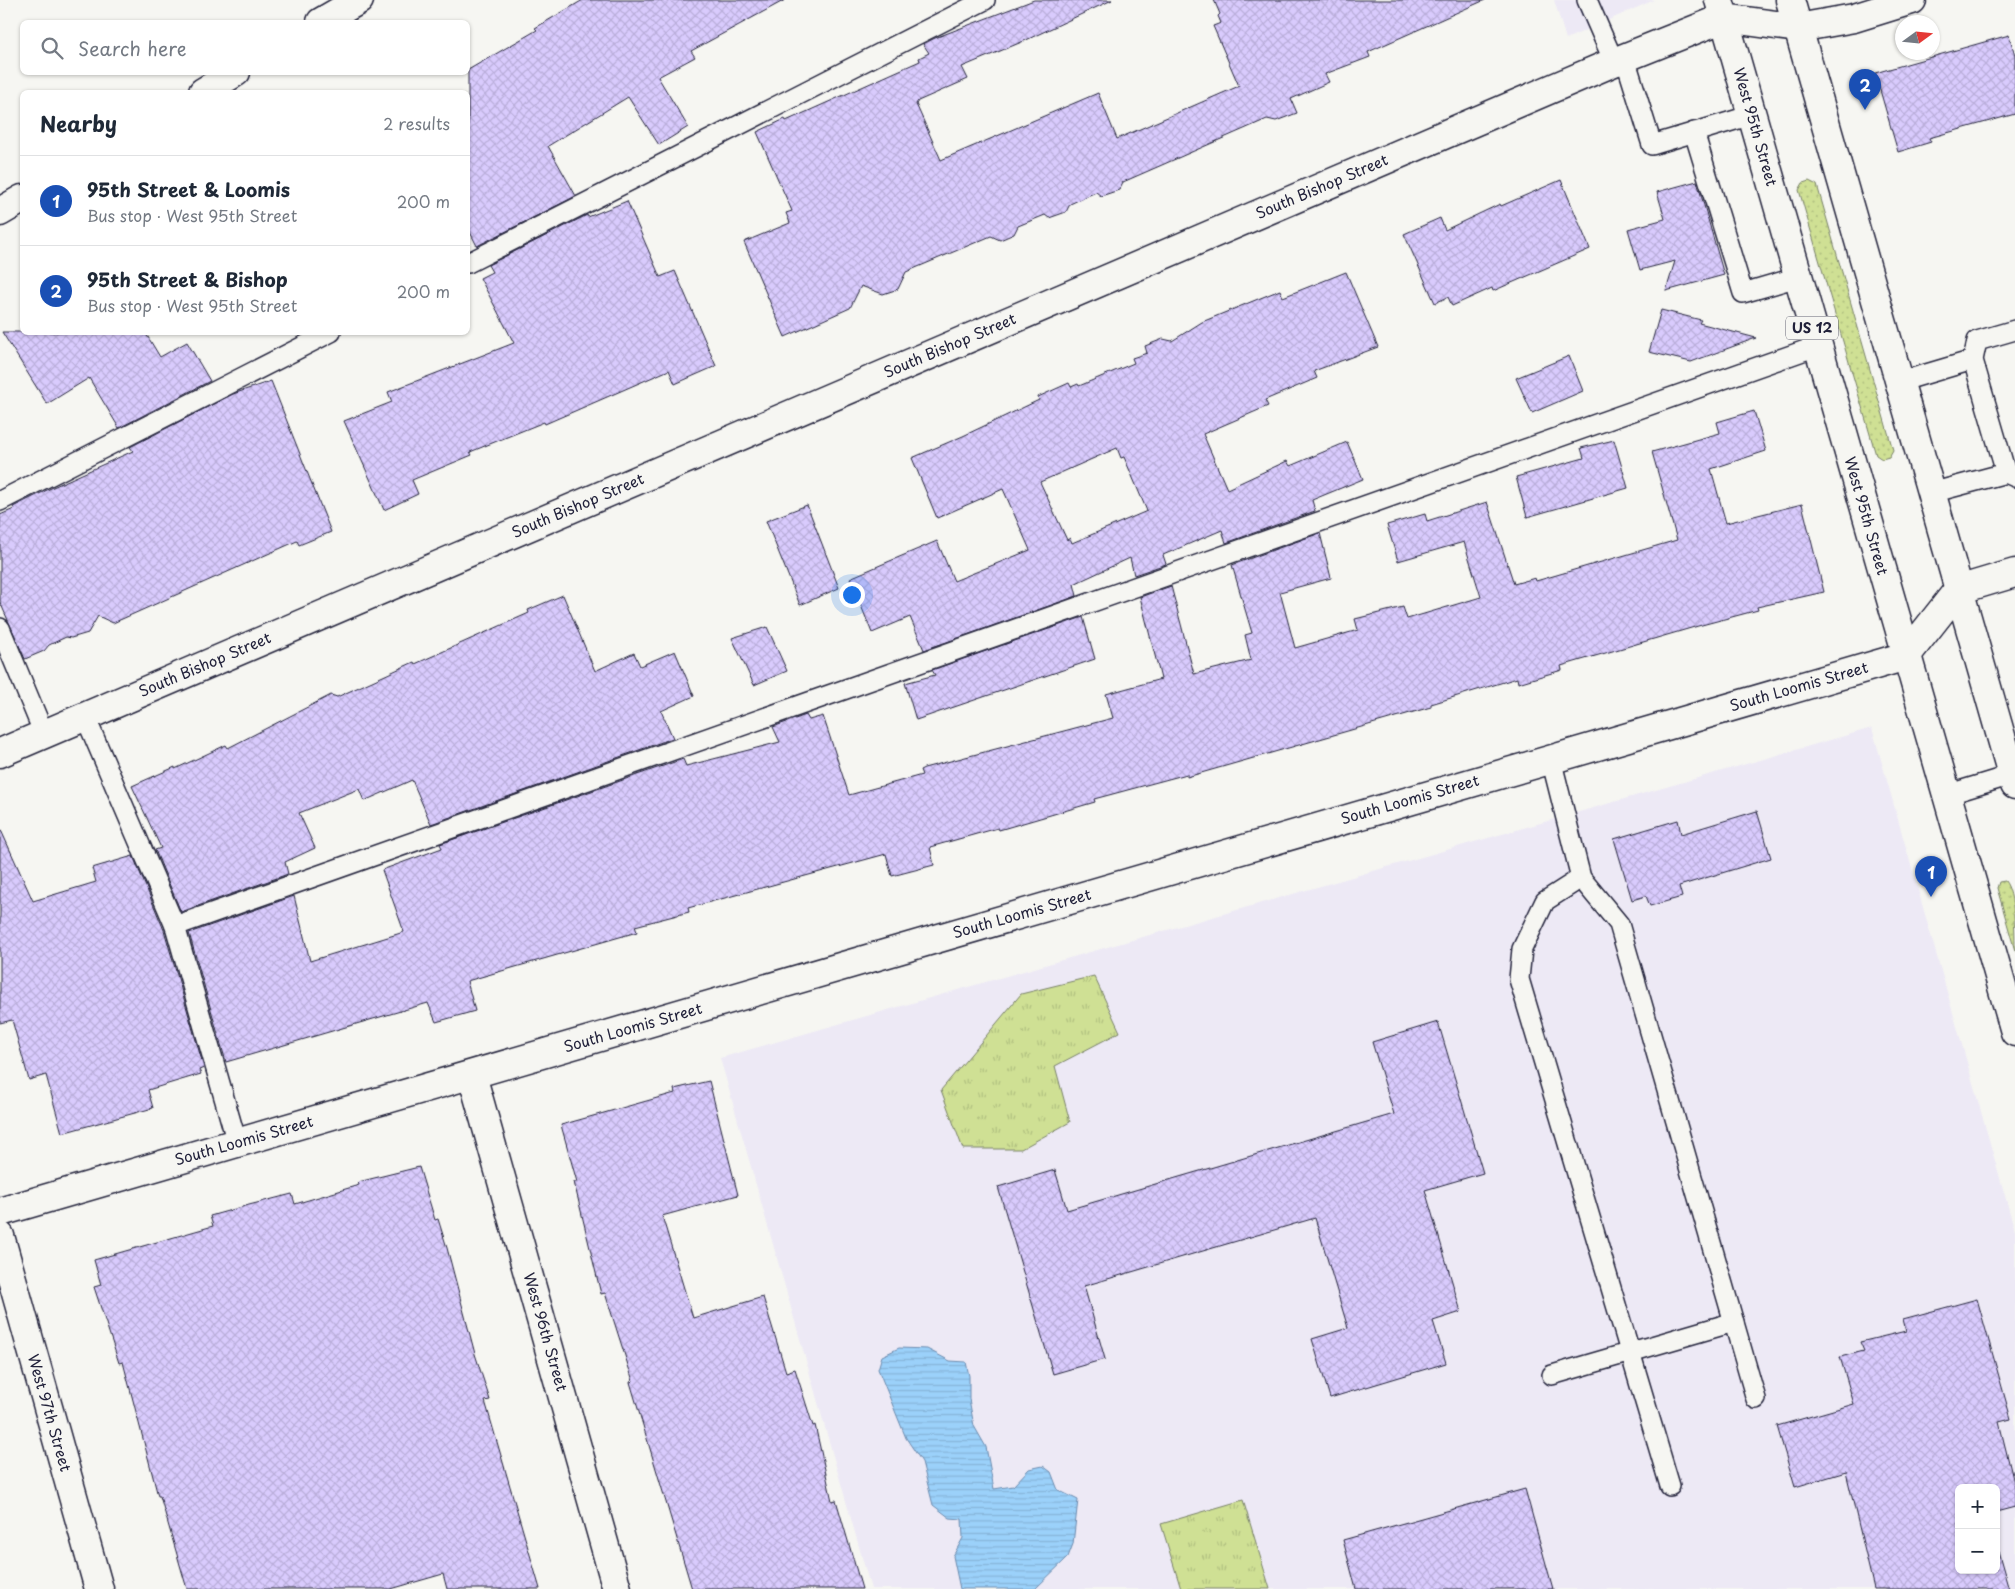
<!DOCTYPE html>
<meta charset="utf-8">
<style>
:root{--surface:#fff;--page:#f6f6f7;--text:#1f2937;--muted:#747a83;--line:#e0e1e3;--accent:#2563eb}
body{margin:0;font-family:"Playpen Sans",sans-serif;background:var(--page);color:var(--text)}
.controls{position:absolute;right:15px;bottom:15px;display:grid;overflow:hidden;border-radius:8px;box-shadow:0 1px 4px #0004}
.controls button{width:45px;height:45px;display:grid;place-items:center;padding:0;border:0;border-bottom:1px solid var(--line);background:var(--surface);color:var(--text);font:25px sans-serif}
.compass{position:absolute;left:1895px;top:15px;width:45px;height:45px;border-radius:50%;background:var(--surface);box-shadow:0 1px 4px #0004;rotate:75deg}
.you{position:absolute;left:851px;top:594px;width:18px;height:18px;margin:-12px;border:4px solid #fff;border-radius:50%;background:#1a73e8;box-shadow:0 0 0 8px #1a73e833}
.badge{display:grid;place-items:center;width:32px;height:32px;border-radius:50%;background:var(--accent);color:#fff;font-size:16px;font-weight:700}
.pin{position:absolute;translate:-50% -41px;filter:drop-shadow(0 1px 2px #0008)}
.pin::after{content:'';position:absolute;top:26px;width:18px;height:15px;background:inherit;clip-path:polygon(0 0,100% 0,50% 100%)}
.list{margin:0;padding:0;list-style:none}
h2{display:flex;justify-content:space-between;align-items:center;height:65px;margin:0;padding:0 20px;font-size:21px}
h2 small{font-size:16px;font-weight:400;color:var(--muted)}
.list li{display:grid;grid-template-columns:32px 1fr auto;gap:15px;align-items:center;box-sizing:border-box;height:90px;padding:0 20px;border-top:1px solid var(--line)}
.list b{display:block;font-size:19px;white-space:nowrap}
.list p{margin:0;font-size:16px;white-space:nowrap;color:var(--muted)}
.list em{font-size:16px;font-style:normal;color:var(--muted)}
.icon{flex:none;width:28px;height:28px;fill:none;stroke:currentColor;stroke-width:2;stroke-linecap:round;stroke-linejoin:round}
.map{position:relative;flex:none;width:2015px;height:1589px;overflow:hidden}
.search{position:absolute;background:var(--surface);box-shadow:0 1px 4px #0004;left:20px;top:20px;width:450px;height:55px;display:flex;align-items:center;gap:12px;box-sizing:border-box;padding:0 18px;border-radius:8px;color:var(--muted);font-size:19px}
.panel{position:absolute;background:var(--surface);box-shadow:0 1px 4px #0004;left:20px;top:90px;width:450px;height:245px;border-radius:8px}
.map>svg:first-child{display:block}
</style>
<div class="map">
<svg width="2015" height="1589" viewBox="0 0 2015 1589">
<defs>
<pattern id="grass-dots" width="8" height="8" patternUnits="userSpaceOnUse" patternTransform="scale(1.25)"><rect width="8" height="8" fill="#cfe094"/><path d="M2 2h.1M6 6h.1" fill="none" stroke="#b1c080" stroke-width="1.8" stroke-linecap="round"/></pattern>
<pattern id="park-tufts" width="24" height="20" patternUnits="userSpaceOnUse" patternTransform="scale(1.25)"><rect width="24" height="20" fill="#cfe094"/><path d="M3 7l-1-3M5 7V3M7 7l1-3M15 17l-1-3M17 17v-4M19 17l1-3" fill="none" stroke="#b1c080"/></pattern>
<pattern id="water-rules" width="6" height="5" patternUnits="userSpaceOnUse" patternTransform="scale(1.25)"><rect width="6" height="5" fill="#9bd1fa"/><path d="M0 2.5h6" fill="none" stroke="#85b3d7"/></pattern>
<pattern id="building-cross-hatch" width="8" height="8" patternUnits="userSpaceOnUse" patternTransform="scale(1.25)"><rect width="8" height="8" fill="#d9cbfd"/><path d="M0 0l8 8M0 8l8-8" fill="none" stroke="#baaeda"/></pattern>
</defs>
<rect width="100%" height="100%" fill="#f6f6f2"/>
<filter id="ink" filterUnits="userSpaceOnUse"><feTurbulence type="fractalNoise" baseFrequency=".02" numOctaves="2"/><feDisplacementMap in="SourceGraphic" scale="10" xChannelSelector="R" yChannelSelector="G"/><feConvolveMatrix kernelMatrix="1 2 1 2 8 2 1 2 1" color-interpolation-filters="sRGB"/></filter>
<g filter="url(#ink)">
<g fill="#ede9f5" fill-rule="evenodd">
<path d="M1554,0H1654L1566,39Z"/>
<path d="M1872,728L2015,1231V1589H871L720,1058ZM1959,1488H1996V1570H1959Z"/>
</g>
<g fill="url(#grass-dots)" stroke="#788168">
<path d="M1809,181L1817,185L1893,450L1889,457L1882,459L1876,455L1799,190L1803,183Z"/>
<path d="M2005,881C2015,894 2015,932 2015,951L1997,888L1999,882Z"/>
</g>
<g fill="url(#park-tufts)" stroke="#788168">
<path d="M1094,976L1120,1032L1055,1066L1070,1122L1021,1149H963L941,1090L1021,994Z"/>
<path d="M1243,1500L1270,1589H1181L1161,1524Z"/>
</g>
<path fill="url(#water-rules)" stroke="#6b8bae" d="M899,1348L927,1349L950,1361L966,1362L969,1376V1399L974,1426L986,1447L994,1489L1013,1486L1029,1469L1043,1466L1051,1472L1058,1490L1078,1500L1073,1544L1068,1557L1035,1589H960L953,1556L963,1538L962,1519L950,1518L933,1505L922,1462L906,1438L878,1369L882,1356Z"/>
<g fill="url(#building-cross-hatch)" stroke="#22223b" fill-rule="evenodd">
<path d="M583,0H785L691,51L695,57L658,77L688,127L659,145L628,97L548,146L576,196L477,246L468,228V70L537,30L535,28Z"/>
<path d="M1034,0H1112L1024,41L962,67L968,79L918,101L916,104L941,160L1098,93L1117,139L1239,86L1213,26L1221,23L1218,16L1220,14L1214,0H1485L1368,52L1370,57L1325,74L1329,82L1291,99L1297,113L1276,121L1267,119L1123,182L1119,190L1101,196L1096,192L1070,204L1066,212L1049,218L1045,215L1018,226L1014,234L1000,240L991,236L906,272L898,289L883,294L861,286L850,308L785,337L744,242L790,223L786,213L792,211L757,132L785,119L786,121L920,61L919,58L929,53L923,44L935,38Z"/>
<path d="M2009,35L2015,55V114L1929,138L1931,142L1898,152L1875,73Z"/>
<path d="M1561,180L1590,249L1493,291L1492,288L1452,306L1448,297L1435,303L1404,234L1440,218L1445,230L1500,204L1501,206Z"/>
<path d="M1697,181L1724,275L1666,291L1675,261L1640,270L1628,229L1665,219L1657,192Z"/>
<path d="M627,201L660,277L675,271L716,366L675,384L669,370L545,424L544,422L470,452L472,455L412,480L418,494L384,510L344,421L392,402L388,392L514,343L480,278L492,272L488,265L587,215L588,217Z"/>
<path d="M1346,272L1378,347L1314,371L1317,378L1265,400L1268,406L1203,434L1227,489L1287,461L1290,466L1347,442L1363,479L1312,500L1315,511L1226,543L1222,530L1163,555L1166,564L1134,575L1130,558L1074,584L1077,596L924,650L910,617L872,633L850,578L937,541L954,581L1030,550L1003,489L937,518L912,458L963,436L1039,400L1038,397L1069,383L1071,387L1078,384L1079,386L1134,363L1132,358L1147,353L1145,346L1163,339L1172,341L1202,322L1280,290L1283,297ZM1117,448L1121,458L1124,457L1147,511L1072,543L1070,538L1067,540L1040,482Z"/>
<path d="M1661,310L1701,320L1699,323L1756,338L1691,362L1649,352Z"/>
<path d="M2,332H145L160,357L187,342L210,381L119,428L89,378L47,404Z"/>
<path d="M1569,356L1583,391L1532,413L1516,378Z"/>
<path d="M271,381L331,532L299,545L297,541L113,623L98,616L88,633L71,638L66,637L49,645L44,651L25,659L0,602V515L14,509L13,507L53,487L133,451L130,447L233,394Z"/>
<path d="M1754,411L1766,451L1711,469L1726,523L1802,504L1824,592L1757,607L1758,610L1698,626L1561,666L1562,670L1518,683L1517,678L1431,704V707L1264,755L1187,777V774L1094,799L1095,802L999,830L998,828L930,847L934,865L892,876L886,854L688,908L689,912L635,926L637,932L467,981L475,1011L436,1022L428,1003L226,1062L189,933L294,896L310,961L404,932L382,870L442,848L440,844L683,759L686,766L780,742L773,727L806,715L809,720L823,716L849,795L922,775L920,770L924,768L1113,718L1106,694L1161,679L1140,597L1171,586L1194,674L1251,660L1245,635L1252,633L1232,565L1320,533L1331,578L1280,592L1295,648L1358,630L1355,619L1403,607L1407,619L1481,597L1464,542L1398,561L1387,525L1425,514L1427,521L1487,502L1514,584L1535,578L1536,581L1677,540L1652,452L1720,433L1717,422Z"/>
<path d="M1614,440L1628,488L1527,517L1516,477L1584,458L1581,448Z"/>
<path d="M807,505L839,588L800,605L766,521Z"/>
<path d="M563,595L595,671L634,653L640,666L675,651L694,696L661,711L673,738L431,824L412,780L364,801L359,789L299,813L315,848L285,862L288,874L181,912L155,850L161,848L132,786L175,767V769L226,745L228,748L331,695L337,697L414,662L415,664L529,613L528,610Z"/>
<path d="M1083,617L1095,659L916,720L905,683L935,675L932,670Z"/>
<path d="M767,627L787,671L754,685L732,638Z"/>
<path d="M1757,811L1771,858L1679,886L1682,897L1650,906L1646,896L1632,900L1614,839L1678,820L1681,834Z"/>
<path d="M0,828L33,901L96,882L92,868L133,856L164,930L204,1068L199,1070L201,1074L148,1090L153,1108L62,1133L46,1075L29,1080L12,1020L0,1023Z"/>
<path d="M1438,1022L1483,1173L1425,1190L1461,1312L1433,1321L1446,1363L1330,1398L1312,1339L1348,1328L1315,1218L1084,1286L1105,1359L1053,1374L998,1187L1055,1170L1067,1210L1394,1114L1372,1042Z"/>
<path d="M709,1081L738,1195L662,1216L693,1318L763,1297L786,1372L795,1369L813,1426L815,1425L832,1501L836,1500L862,1589H692L630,1382L633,1381L605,1293L601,1294L574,1182H577L561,1125L675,1093L674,1089Z"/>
<path d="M419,1167L435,1220L438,1219L447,1248L475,1354L490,1400L485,1401L540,1589H447L443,1574L391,1589H187L160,1496H158L123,1362L119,1363L94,1287L101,1285L94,1260L213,1226L210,1216L249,1205L292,1194L295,1204L359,1185L358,1182Z"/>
<path d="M1977,1299L2011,1419L1999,1422L2015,1487V1507L1996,1512V1488H1959V1570H1996V1544L2009,1589H1874L1846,1472L1795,1487L1777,1426L1854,1404L1840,1357L1864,1351L1860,1342L1906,1331L1903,1319Z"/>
<path d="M1525,1489L1553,1589H1356L1343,1540Z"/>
</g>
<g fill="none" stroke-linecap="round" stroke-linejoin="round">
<defs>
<g id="service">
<path d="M1587,0L1614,62"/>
<path d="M1625,58L1652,145L1752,115"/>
<path d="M1694,132L1743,293L1798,277"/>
<path d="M468,263L985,0"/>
<path d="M1899,382L1973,360"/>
<path d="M2006,473L1973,360L1977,341L2015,330"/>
<path d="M1931,493L2006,473L2015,477"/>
<path d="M0,501L331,332"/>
<path d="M0,628L44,734"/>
<path d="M85,716L175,926L237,1143"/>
<path d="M1551,759L1581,878L1619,924L1756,1399"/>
<path d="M1946,795L2015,774"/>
<path d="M1581,878L1545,901L1522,949L1519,979L1670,1486"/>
<path d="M175,926L1817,346"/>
<path d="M1552,1375L1734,1322"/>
</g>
<g id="minor">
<path d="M321,22L359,0"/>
<path d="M203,92L236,72"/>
<path d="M0,212L22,199"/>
<path d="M0,753L1614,62L1724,18L1798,28L1854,18L1912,0"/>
<path d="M472,1075L617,1589"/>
<path d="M0,1212L1906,656L1958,590L2015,573"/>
<path d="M0,1236L99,1589"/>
</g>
<g id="primary">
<path d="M1719,0L2015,1032"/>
<path d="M1790,0L2015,785"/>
</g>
</defs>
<use href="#service" stroke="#22223b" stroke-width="22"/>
<use href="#minor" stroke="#22223b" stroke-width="31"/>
<use href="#primary" stroke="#22223b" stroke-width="31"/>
<use href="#service" stroke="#f6f6f2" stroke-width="19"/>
<use href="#minor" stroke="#f6f6f2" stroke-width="28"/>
<use href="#primary" stroke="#f6f6f2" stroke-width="28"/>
</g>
</g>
<g text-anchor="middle" stroke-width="4" stroke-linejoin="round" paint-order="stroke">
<rect fill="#f6f6f2" stroke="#626272" stroke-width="1" x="1786" y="316.5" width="52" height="23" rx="4"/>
<g font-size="14" font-weight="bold" fill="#22223b">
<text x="1812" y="333">US 12</text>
</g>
<g font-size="15" fill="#22223b" stroke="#f6f6f2">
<text transform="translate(1755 127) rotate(74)" y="5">West 95th Street</text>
<text transform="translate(1322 187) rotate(-23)" y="5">South Bishop Street</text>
<text transform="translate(950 346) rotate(-23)" y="5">South Bishop Street</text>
<text transform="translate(578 506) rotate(-23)" y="5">South Bishop Street</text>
<text transform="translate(1866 516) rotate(74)" y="5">West 95th Street</text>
<text transform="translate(205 665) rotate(-23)" y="5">South Bishop Street</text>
<text transform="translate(1799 687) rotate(-16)" y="5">South Loomis Street</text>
<text transform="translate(1410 800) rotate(-16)" y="5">South Loomis Street</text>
<text transform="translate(1022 914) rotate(-16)" y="5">South Loomis Street</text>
<text transform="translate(633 1028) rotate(-16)" y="5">South Loomis Street</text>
<text transform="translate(244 1141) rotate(-16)" y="5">South Loomis Street</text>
<text transform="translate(545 1332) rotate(74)" y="5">West 96th Street</text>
<text transform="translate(49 1413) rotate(74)" y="5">West 97th Street</text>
</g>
</g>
</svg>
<div class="controls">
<button>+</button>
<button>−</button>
</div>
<svg class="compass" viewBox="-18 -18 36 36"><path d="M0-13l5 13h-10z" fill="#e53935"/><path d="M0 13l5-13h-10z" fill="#747a83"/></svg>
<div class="you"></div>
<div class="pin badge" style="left:1931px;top:897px;background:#1a4fb4">1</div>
<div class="pin badge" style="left:1865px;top:110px;background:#1a4fb4">2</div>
<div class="search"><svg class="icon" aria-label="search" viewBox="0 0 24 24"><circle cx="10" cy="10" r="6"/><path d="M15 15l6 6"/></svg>Search here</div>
<section class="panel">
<h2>Nearby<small>2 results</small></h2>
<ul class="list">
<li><span class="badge" style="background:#1a4fb4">1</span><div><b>95th Street &amp; Loomis</b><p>Bus stop · West 95th Street</p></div><em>200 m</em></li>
<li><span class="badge" style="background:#1a4fb4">2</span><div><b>95th Street &amp; Bishop</b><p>Bus stop · West 95th Street</p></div><em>200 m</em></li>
</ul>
</section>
</div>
